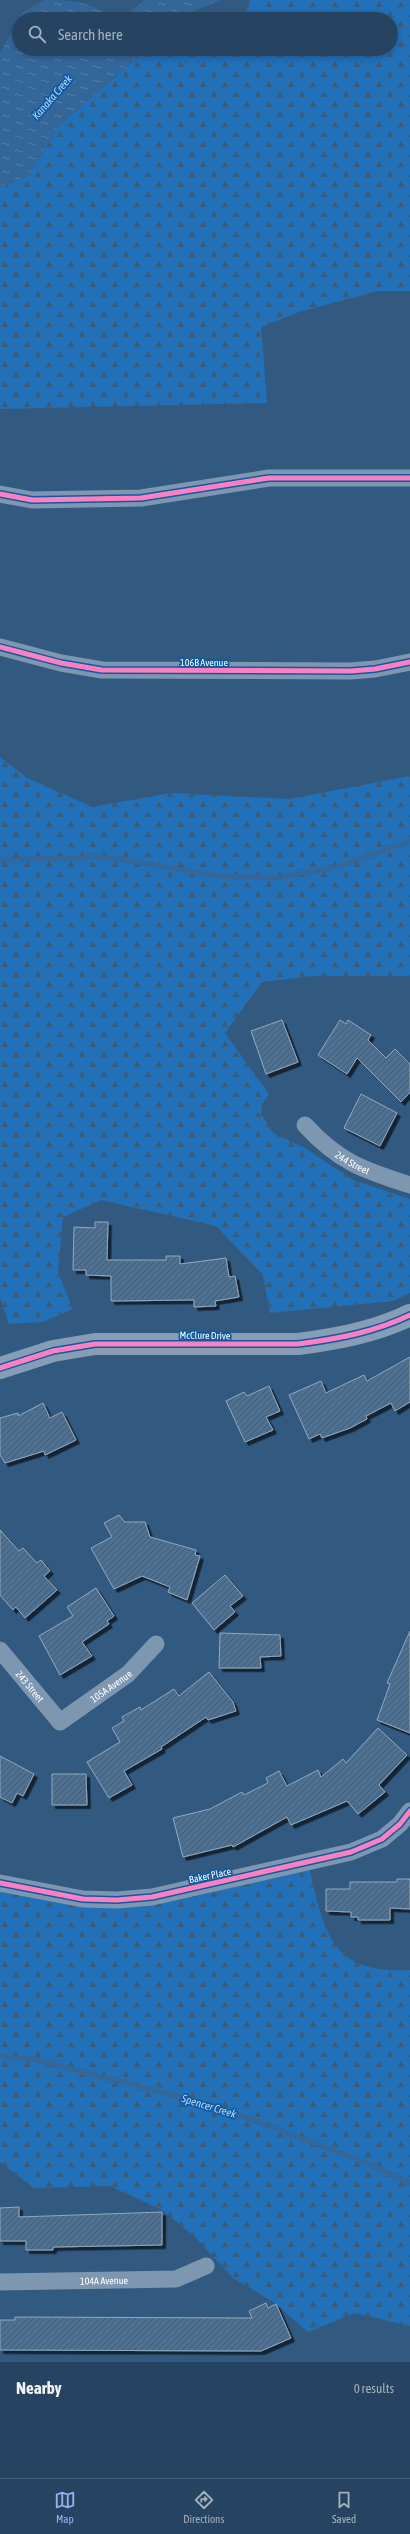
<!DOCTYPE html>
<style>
:root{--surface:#264461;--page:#2e4b67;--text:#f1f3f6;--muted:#a4b0bd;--line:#425c76;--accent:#95b2f1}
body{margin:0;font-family:"Asap Condensed",sans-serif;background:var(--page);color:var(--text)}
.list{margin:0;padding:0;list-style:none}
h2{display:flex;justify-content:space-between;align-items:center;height:52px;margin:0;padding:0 16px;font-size:17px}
h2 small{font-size:13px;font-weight:400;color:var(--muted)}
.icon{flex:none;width:22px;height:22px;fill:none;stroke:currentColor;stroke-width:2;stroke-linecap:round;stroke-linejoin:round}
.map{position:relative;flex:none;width:410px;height:2362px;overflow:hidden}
.search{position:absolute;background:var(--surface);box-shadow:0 2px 6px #0003;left:12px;right:12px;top:12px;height:44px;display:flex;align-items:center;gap:10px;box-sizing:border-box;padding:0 14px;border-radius:22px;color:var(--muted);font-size:15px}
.sheet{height:116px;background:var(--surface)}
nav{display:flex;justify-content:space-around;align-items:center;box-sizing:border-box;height:56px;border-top:1px solid var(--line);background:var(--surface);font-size:11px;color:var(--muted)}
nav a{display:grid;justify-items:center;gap:2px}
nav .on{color:var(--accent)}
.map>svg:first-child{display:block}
</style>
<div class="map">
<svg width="410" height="2362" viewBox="0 0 410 2362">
<defs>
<pattern id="forest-firs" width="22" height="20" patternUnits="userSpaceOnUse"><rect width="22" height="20" fill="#2270b7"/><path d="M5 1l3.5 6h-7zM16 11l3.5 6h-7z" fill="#395c7c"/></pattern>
<pattern id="water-ripples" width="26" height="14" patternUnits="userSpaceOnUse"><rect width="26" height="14" fill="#346799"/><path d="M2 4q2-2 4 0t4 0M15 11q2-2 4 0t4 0" fill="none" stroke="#527ea8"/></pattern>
<pattern id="building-hatch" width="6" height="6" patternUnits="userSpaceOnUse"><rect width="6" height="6" fill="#50708f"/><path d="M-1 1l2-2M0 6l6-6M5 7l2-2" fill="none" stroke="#4e5a67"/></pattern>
<filter id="shadow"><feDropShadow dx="3.5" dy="3.5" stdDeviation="0" flood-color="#0009"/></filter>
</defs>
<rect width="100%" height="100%" fill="#325a81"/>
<g fill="url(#forest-firs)">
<path d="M250,0H410V291H378L299,312L261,327L267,403L0,409V188L29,175L60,125L143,53L180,49H391V19H244Z"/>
<path d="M0,757L27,778L92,807L171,793L289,799L410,776V976H313L262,982L225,1033L269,1094L262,1104L261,1114L273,1133L305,1148L353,1180L410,1199V1293L393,1301L270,1313L263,1275L216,1226L101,1200L63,1217L58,1273L73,1309L43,1322L9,1324L0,1297Z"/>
<path d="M308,1863C324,1929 328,1975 410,1970V2326L355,2313L308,2332L275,2303L233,2278L196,2238L162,2210L110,2186L34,2188L0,2162V1883L100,1900Z"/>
</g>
<path fill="url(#water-ripples)" d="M44,0C73,0 86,1 112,17L126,14L145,0H221L198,9L184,19H19V49H147L60,125L29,175L0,188V53L22,13Z"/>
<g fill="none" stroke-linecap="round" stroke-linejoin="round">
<g stroke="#346799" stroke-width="5">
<path d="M0,860L106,857L217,876L274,878L333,868L410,841"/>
<path d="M0,2056L37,2060L215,2106L369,2164L410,2183"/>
</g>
</g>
<g fill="url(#building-hatch)" stroke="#92a9be" filter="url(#shadow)">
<path d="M282,1020L298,1062L266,1074L251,1031Z"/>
<path d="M340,1020L346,1024L348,1020L371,1035L368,1040L386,1058L395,1049L410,1064V1092L401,1102L357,1058L347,1074L318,1055Z"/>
<path d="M361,1094L397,1113L380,1146L344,1128Z"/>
<path d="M95,1222H108L107,1260H166V1256H180V1264L226,1258L229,1277L235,1276L239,1297L215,1301L216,1306L194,1307V1300L111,1301V1276L86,1275V1270H73L74,1227L95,1228Z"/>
<path d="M410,1357V1402L395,1411L391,1403L366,1416L367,1419L350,1428L322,1438L320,1434L309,1439L289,1395L321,1381L326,1393L364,1375L367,1381Z"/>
<path d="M269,1386L280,1411L266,1417L273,1430L245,1442L226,1401L244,1392L247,1396Z"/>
<path d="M43,1403L50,1418L62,1412L76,1440L45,1455L44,1451L5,1463L0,1455V1418L18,1413V1416Z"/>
<path d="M119,1515L125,1522H145L150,1537L196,1550L195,1555L200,1556L187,1600L168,1592L170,1587L142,1576L114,1589L91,1548L112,1537L104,1523Z"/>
<path d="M0,1530L19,1551L23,1548L37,1563L41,1560L50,1571L44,1576L57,1590L25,1618L16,1607L13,1610L0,1595Z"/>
<path d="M225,1575L243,1596L230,1606L235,1612L214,1630L192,1603Z"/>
<path d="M96,1588L114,1616L107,1621L109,1624L82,1642L92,1656L60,1675L39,1636L73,1616L67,1607Z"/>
<path d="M410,1631V1733L377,1720L390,1684L387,1683Z"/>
<path d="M220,1633L280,1635L281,1656L260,1657L261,1668H219Z"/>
<path d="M209,1672L233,1702L236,1711L208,1720L206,1717L161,1747L162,1749L124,1771L132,1785L109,1798L87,1762L120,1742L112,1728L124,1721L122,1717L140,1707L141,1710L174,1689L179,1696Z"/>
<path d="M378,1728L407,1755L379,1785L385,1792L358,1814L347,1801L291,1825L287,1817L233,1847L232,1845L183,1857L173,1818L210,1809L242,1792L244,1795L268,1783L266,1778L279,1771L287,1786L318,1770L321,1777L343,1759L346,1763Z"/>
<path d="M0,1756L34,1774L23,1796L17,1793L12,1803L0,1797Z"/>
<path d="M52,1774H86L87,1805H52Z"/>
<path d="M397,1879H410V1909L390,1908V1920H358V1917H351V1912L326,1911V1889H350V1882H397Z"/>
<path d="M19,2207V2217L162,2212V2245L53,2247V2250H26V2241H0V2208Z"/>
<path d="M266,2303L268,2308L276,2304L291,2338L261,2351L0,2350V2320H15V2317L252,2318L249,2311Z"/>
</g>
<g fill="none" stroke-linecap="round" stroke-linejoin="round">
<g stroke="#7d97b1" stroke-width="17">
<path d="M0,494L32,500L141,498L269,478H410"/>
<path d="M0,647L61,663L102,670L351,671L375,669L410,662"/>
<path id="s1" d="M305,1125C339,1162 363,1170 410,1185"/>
<path id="s2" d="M0,1650L60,1722L128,1674L156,1644"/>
<path d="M0,1883L83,1899L117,1900L152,1897L351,1852L382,1839L400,1824L410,1811"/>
<path id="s3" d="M0,2282L176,2279L206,2266"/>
</g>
<path stroke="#859eb6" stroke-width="22" d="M0,1368L53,1351L95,1344H298C337,1339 375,1332 410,1315"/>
<defs>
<g id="cycleway">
<path d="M0,494L32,500L141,498L269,478H410"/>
<path d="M0,647L61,663L102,670L351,671L375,669L410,662"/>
<path d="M0,1368L53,1351L95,1344H298C337,1339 375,1332 410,1315"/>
<path d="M0,1883L83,1899L117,1900L152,1897L351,1852L382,1839L400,1824L410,1811"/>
</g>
</defs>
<use href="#cycleway" stroke="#115aa2" stroke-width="8"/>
<use href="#cycleway" stroke="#ff80c0" stroke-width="5"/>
</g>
<g text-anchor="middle" stroke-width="3.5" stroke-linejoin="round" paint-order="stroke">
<g font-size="10" fill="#fff" stroke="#115aa2">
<text x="204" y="666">106B Avenue</text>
<text dy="4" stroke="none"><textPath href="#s1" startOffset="61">244 Street</textPath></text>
<text transform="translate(205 1335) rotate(1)" y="4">McClure Drive</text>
<text dy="4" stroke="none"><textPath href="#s2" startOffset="47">243 Street</textPath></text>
<text dy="4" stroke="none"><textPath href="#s2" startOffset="156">105A Avenue</textPath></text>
<text transform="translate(210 1875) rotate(-12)" y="4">Baker Place</text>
<text dy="4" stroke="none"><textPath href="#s3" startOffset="104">104A Avenue</textPath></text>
</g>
<g font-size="11" font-style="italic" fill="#b7dbfb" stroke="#115aa2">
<text transform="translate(52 97) rotate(-49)" y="4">Kanaka Creek</text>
<text transform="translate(209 2106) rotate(17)" y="4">Spencer Creek</text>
</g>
</g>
</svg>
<div class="search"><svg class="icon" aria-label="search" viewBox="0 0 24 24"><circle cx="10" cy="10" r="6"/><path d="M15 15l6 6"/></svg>Search here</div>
</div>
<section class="sheet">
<h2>Nearby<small>0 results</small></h2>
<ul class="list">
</ul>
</section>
<nav>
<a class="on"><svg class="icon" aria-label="map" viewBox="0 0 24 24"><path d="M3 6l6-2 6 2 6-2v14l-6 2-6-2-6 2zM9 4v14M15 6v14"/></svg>Map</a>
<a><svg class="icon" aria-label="directions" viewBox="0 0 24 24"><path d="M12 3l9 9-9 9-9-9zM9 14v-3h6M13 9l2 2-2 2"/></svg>Directions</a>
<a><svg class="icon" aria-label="saved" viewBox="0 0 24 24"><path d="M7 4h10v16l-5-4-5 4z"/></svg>Saved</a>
</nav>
